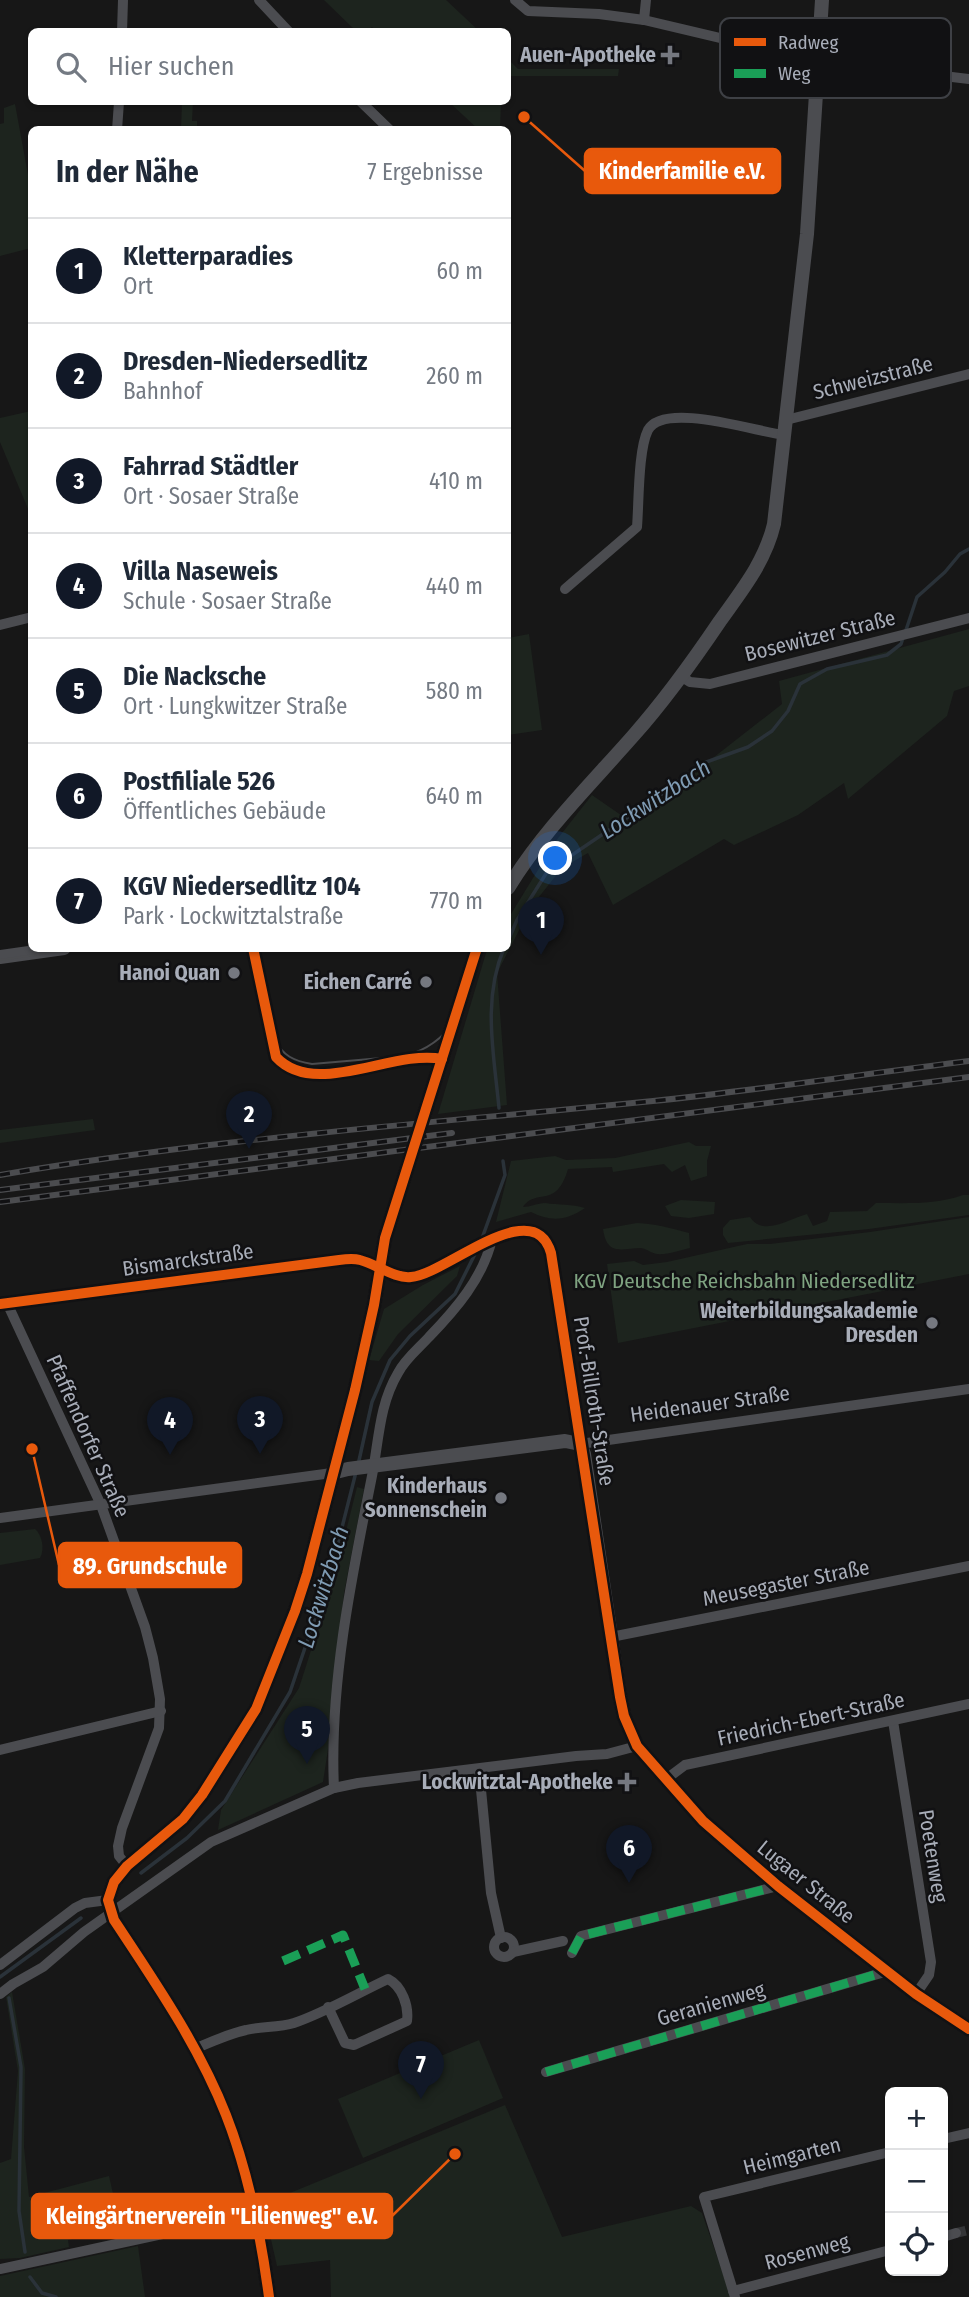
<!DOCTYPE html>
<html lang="de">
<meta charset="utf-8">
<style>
:root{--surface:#fff;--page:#f6f6f7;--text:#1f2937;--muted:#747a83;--line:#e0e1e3;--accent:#111827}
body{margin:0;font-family:"Fira Sans Condensed",sans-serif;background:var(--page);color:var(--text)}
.controls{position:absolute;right:21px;bottom:21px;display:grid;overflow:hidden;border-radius:10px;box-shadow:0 2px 5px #0004}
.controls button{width:63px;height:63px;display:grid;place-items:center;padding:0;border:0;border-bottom:2px solid var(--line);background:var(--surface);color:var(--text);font:35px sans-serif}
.you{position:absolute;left:556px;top:859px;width:24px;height:24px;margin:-18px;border:5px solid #fff;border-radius:50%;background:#1a73e8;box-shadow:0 0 0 10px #1a73e833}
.badge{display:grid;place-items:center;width:46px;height:46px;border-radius:50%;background:var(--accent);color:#fff;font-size:23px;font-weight:700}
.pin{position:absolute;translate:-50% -58px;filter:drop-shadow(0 2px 4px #0008)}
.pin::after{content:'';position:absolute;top:37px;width:24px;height:21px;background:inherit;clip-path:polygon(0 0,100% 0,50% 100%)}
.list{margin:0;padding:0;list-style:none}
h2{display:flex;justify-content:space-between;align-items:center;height:91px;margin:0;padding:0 28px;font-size:30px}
h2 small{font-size:23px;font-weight:400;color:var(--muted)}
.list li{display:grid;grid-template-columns:46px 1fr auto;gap:21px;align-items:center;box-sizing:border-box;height:105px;padding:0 28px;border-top:2px solid var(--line)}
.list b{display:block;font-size:26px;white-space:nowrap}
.list p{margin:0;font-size:23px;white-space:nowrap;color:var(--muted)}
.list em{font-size:23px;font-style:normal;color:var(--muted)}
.icon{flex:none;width:38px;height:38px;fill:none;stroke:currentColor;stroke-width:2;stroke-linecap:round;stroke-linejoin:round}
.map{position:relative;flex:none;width:969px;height:2297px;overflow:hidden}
.search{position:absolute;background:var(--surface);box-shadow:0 2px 5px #0004;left:28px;top:28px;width:483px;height:77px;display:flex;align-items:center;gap:18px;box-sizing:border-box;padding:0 24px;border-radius:10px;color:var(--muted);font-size:26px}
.panel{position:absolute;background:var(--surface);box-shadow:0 2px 5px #0004;left:28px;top:126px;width:483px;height:826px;border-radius:10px}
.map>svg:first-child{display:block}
</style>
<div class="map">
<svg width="969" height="2297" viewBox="0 0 969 2297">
<rect width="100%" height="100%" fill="#171717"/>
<g fill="#1d241e">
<path d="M324,0H446L479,31L377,32L372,27L367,31H356Z"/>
<path d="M508,59L518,69H619L618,76H508Z"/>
<path d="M182,102H193L192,121H197V128L226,129H181Z"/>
<path d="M449,102H501L500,129H478Z"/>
<path d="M15,104L31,191V248L0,256V124L4,123V108Z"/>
<path d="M31,411H32L31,516L0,442V418Z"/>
<path d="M969,629V686L954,691L947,716L848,799L844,783L798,815L734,845L724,839L613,905L588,853L562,868L531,907L497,973L507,1105L438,1114L486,953L490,949L508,948V919L555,842L592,795L631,822L782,704L779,681Z"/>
<path d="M529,634L542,730L508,735V638Z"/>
<path d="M93,1119L95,1130L0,1143V1130Z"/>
<path d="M689,1142L696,1146H711L707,1161V1176L691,1181L685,1165L672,1172L664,1164L613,1172L612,1167L568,1169C556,1210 537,1187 523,1207C530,1207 538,1203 545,1203C559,1205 572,1204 585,1208C566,1221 551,1222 531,1212L496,1222L511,1161L555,1156L566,1160L615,1158Z"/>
<path d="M963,1195H969V1215L869,1229L728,1243L723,1235V1228L730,1220L750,1217C763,1237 789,1219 807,1214L813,1226L827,1221L830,1212L867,1211L876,1203C906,1203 935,1205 963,1195Z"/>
<path d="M681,1200L715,1202L714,1214L689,1218L671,1216L665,1206Z"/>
<path d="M969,1217V1274L618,1343L607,1264L634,1261L643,1265L667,1262L747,1244H770L870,1232Z"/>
<path d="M637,1223C656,1224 671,1228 689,1233L690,1248C681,1250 667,1255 657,1254C651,1253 647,1249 641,1248C622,1248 607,1257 603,1229Z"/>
<path d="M460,1266L457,1276L398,1334L379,1361L369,1360L384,1309L423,1285Z"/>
<path d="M357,1487L364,1489L344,1593L328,1749L323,1782L218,1830L221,1810L299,1688L335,1575Z"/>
<path d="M35,1529C42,1535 45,1549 40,1558L0,1565V1533Z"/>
<path d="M12,1992L25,2069L24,2147L29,2197L109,2176L121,2229L68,2240L69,2247L20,2258L0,2259V2163L11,2159L18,2071L6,1997Z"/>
<path d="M479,2040L503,2098L363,2158L338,2099Z"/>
<path d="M505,2105L562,2237L691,2206L702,2213L731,2297H331L330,2260L277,2266L263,2204Z"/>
<path d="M138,2246L145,2297H0V2276Z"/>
</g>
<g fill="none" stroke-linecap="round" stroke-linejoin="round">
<g stroke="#2a3239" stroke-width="3.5">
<path d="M906,630L917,597L945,572L960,554L969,549"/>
<path d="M508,941L517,920L547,872L659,796L701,764L748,747L772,731L788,711L800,684L827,669L887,655L901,644L903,638"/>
<path d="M499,1108C494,1054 482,1000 504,948"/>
<path d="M481,1241L505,1175L503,1161"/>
<path d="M358,1465L372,1402L390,1360L410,1336L455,1294L478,1248"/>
<path d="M141,1873L187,1838L225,1801L290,1692L331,1571L356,1472"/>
<path d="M0,1977L81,1918"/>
<path d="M9,1998L21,2067L19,2211L25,2252"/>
<path d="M30,2277L42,2293L56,2297"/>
</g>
<path stroke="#343537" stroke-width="10" stroke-dasharray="10 5" stroke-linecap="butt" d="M956,2233L969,2230"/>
<g stroke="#4b4c50" stroke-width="10">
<path d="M259,0L289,32"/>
<path d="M515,0L528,11L599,14L644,20L818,61L969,79"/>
<path d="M644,20L646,0"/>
<path d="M122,32L123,0"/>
<path d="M361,102L390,130"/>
<path d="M117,130L119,102"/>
<path d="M786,420L969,374"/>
<path d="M565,589L637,527C639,503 638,450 648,430C664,401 757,432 784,435"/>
<path d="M0,625L32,617"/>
<path d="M682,677L690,682L710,684L969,618"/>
<path d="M253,948L276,1057C315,1099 392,1049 442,1059"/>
<path d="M7,1303L101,1505L145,1627L153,1658L160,1699L159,1728L122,1828L118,1846L119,1856L127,1866"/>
<path d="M0,1304L339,1260C346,1259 353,1258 360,1260C376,1264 395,1279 411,1277C445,1275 533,1192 551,1253L580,1444L969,1389"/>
<path d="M0,1518L332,1473"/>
<path d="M611,1637L969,1566"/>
<path d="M893,1721L931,1962L929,1975L916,1994"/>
<path d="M0,1750L161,1711"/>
<path d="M479,1769L491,1893L501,1938"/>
<path d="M665,1780L685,1765L969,1704"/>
<path d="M334,1788C329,1686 352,1575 372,1476C379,1440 379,1405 398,1373C405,1359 419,1348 429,1337C456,1309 483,1278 492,1239"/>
<circle cx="504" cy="1947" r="10"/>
<path d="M513,1952L563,1941"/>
<path d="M572,1953L581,1936L778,1886"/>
<path d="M0,1965L75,1908L85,1903L108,1900"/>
<path d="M0,1994L13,1984L43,1967L84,1932L211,1842L334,1788L358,1783L576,1756L607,1754L637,1746"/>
<path d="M194,2049C211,2042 228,2034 246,2030C261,2026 278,2028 294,2023C324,2013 358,1993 388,1979C402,1986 409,2006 407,2021L354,2045L345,2043L328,2007"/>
<path d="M546,2072L888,1971"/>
<path d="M943,2139L969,2133"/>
<path d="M943,2237L956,2233"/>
<path d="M0,2269L255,2214"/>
<path d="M733,2291L890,2250"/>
<path d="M735,2297L704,2197L890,2152"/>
</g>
<g stroke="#4b4c50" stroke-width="14">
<path d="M508,888C543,831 589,786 633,736C665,700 693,661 720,621C742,590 765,562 774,524L807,234L822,0"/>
<path d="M0,957L64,948"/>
<path d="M332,1473L348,1469L565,1441L580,1444L584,1454L620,1697L624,1716L637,1746L703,1821L778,1886L916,1994L969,2029"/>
<path d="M269,2297C261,2237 248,2171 226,2115C199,2046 155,1982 114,1920L108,1900L114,1882L127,1866L183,1819L202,1795L256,1709L295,1611L307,1574L355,1390L374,1305L385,1238L477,948"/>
</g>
<g stroke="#4b4c4f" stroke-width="2">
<path d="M250,948L259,967L274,1039C283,1056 294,1061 312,1064L405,1056C461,1040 465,997 479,948"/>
<path d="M0,960L83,948"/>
</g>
<defs>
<g id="rail">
<path d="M0,1175C216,1138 435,1123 653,1101C759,1090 864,1074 969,1061"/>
<path d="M0,1190L452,1133"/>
<path d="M0,1202L969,1077"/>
</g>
</defs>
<use href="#rail" stroke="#4b4c4f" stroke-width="6"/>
<use href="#rail" stroke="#111113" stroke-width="3.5" stroke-dasharray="10" stroke-linecap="butt"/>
<g stroke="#1a9f57" stroke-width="9" stroke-dasharray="18 9" stroke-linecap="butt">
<path d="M572,1953L581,1936L778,1886"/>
<path d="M283,1961L343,1935L365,1989"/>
<path d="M546,2072L888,1971"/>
</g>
<defs>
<g id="cycleway">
<path d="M253,948L276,1057C315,1099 392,1049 442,1059"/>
<path d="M0,1304L339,1260C346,1259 353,1258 360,1260C376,1264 395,1279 411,1277C445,1275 533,1192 551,1253L620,1697L624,1716L637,1746L703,1821L778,1886L916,1994L969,2029"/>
<path d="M269,2297C261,2237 248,2171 226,2115C199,2046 155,1982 114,1920L108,1900L114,1882L127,1866L183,1819L202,1795L256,1709L295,1611L307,1574L355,1390L374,1305L385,1238L477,948"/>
</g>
</defs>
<use href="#cycleway" stroke="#111113" stroke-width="15"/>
<use href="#cycleway" stroke="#e8590c" stroke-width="10"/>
</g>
<g fill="#757880" stroke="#111113" stroke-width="2.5">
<path d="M666.5 44.5h7v7h7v7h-7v7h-7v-7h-7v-7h7z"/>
<circle cx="234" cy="973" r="7"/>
<circle cx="426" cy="982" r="7"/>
<circle cx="932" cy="1323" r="7"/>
<circle cx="501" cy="1498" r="7"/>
<path d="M623.5 1771.5h7v7h7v7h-7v7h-7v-7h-7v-7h7z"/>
</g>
<g text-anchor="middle" stroke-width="5" stroke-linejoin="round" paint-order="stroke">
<g font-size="21" font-weight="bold" fill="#a8adb8" stroke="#111113" text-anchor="end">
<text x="656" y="62">Auen-Apotheke</text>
<text x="220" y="980">Hanoi Quan</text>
<text x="412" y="989">Eichen Carré</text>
<text x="918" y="1318">Weiterbildungsakademie<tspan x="918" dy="24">Dresden</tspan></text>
<text x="487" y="1493">Kinderhaus<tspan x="487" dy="24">Sonnenschein</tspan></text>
<text x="613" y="1789">Lockwitztal-Apotheke</text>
</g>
<g font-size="21" fill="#a8adb8" stroke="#111113">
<text transform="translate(873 378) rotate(-14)" y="7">Schweizstraße</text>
<text transform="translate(820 636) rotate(-14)" y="7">Bosewitzer Straße</text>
<text transform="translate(188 1260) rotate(-8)" y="7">Bismarckstraße</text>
<text transform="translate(594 1401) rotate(81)" y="7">Prof.-Billroth-Straße</text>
<text transform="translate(710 1404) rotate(-8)" y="7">Heidenauer Straße</text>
<text transform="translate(88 1436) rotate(66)" y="7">Pfaffendorfer Straße</text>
<text transform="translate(786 1583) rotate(-11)" y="7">Meusegaster Straße</text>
<text transform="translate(811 1719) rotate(-12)" y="7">Friedrich-Ebert-Straße</text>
<text transform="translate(933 1856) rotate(81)" y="7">Poetenweg</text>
<text transform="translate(806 1882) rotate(39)" y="7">Lugaer Straße</text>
<text transform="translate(711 2004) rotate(-16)" y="7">Geranienweg</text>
<text transform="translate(792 2156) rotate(-14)" y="7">Heimgarten</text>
<text transform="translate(807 2252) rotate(-15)" y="7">Rosenweg</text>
</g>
<g font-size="21" fill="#7fa381" stroke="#111113">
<text x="744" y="1288">KGV Deutsche Reichsbahn Niedersedlitz</text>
</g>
<g font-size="23" font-style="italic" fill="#7f9bb3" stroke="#111113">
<text transform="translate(655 799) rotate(-33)" y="8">Lockwitzbach</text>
<text transform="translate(323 1587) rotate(-73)" y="8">Lockwitzbach</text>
</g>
</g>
<rect x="720" y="18" width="231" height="80" rx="10" fill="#111113" stroke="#3e4045" stroke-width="2"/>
<rect x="734" y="38" width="32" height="8" fill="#e8590c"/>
<rect x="734" y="69" width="32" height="9" fill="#1a9f57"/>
<g font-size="19" fill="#a8adb8">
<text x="778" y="49">Radweg</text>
<text x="778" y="80">Weg</text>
</g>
<path fill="none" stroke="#e8590c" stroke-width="2.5" d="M524 117L585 171M32 1449L59 1565M455 2154L392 2216"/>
<g fill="#e8590c" stroke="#111113" stroke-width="2.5">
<circle cx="524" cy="117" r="7"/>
<circle cx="32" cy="1449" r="7"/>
<circle cx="455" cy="2154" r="7"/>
</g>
<g fill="#e8590c" stroke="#e8590c" stroke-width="2.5">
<rect x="585" y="149" width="195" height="44" rx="7"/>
<rect x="59" y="1543" width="182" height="44" rx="7"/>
<rect x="32" y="2194" width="360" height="44" rx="7"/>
</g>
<g font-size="23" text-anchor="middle" font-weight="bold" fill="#fff">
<text x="682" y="179">Kinderfamilie e.V.</text>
<text x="150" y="1574">89. Grundschule</text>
<text x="212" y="2224">Kleingärtnerverein "Lilienweg" e.V.</text>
</g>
</svg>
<div class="controls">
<button>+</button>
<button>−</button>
<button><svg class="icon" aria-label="locate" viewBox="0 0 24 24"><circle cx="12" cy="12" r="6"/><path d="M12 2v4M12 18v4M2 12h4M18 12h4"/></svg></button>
</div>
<div class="you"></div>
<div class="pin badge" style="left:541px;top:955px">1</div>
<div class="pin badge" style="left:249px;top:1149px">2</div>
<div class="pin badge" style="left:260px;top:1454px">3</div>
<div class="pin badge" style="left:170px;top:1455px">4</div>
<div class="pin badge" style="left:307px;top:1764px">5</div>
<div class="pin badge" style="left:629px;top:1883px">6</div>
<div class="pin badge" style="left:421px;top:2099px">7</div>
<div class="search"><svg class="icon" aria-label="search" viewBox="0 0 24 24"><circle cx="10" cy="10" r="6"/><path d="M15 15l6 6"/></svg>Hier suchen</div>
<section class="panel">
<h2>In der Nähe<small>7 Ergebnisse</small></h2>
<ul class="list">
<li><span class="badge">1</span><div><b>Kletterparadies</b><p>Ort</p></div><em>60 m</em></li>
<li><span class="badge">2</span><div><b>Dresden-Niedersedlitz</b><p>Bahnhof</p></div><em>260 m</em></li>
<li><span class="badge">3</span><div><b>Fahrrad Städtler</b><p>Ort · Sosaer Straße</p></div><em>410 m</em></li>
<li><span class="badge">4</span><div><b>Villa Naseweis</b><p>Schule · Sosaer Straße</p></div><em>440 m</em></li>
<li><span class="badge">5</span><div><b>Die Nacksche</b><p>Ort · Lungkwitzer Straße</p></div><em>580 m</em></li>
<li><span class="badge">6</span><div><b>Postfiliale 526</b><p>Öffentliches Gebäude</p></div><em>640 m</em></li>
<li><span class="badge">7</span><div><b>KGV Niedersedlitz 104</b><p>Park · Lockwitztalstraße</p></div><em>770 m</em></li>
</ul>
</section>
</div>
